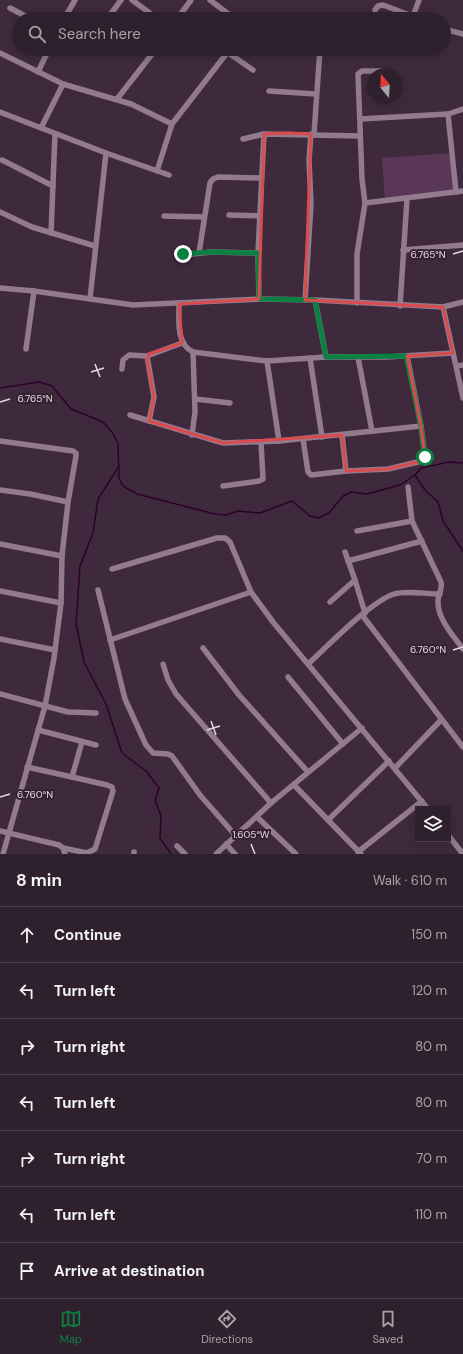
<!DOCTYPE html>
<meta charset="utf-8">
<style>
:root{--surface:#2f202e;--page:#372836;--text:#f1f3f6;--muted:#a7a3aa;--line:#4a3e4a;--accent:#0b8043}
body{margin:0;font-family:"DM Sans",sans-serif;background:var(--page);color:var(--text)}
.controls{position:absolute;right:12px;bottom:12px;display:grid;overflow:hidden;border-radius:0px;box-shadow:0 2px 10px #0003}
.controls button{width:36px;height:36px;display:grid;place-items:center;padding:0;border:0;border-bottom:1px solid var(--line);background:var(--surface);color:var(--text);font:20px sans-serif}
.compass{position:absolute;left:367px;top:68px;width:36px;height:36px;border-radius:50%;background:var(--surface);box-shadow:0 2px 10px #0003;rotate:342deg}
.stop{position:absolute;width:12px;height:12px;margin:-9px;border:3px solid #0b8043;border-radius:50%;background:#fff}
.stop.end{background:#0b8043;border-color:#fff;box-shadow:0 1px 4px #0008}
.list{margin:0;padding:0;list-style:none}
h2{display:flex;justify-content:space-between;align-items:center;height:52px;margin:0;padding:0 16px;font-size:17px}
h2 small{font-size:13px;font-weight:400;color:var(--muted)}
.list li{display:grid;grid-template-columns:26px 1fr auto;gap:12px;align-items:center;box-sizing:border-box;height:56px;padding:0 16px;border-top:1px solid var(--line)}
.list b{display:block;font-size:15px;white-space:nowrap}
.list em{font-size:13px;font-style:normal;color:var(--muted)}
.icon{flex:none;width:22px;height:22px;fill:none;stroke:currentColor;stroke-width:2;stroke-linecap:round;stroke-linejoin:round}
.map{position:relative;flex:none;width:463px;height:854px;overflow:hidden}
.search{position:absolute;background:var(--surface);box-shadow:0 2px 10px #0003;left:12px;right:12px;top:12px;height:44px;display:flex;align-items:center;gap:10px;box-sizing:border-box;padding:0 14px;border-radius:22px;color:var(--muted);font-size:15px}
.sheet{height:444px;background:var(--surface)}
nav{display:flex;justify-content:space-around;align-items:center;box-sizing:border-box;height:56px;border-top:1px solid var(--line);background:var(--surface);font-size:11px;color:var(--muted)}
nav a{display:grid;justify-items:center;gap:2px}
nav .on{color:var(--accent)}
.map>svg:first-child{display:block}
</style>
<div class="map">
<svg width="463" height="854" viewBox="0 0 463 854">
<rect width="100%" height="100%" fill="#3f2a3d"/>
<path fill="#5a3757" d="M451,153L453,193L385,199L382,158Z"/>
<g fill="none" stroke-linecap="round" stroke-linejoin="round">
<g stroke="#2e012c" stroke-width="1.5">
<path d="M0,388L39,382L52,386L71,409L103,422L112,432L118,443L119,478L123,486L137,494L215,514L226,515L238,511L260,513L292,501L310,516L318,518L329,513L343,496L351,492L367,494L400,485L415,475L421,468L449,462L463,463"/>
<path d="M119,466L98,499L93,533L80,566L76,624L84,662L106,704L122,753L146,771L159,788L155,800L161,816L160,838L171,854"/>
<path d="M415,475L425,490L438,502L443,521L463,551"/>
</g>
<g stroke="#927a8f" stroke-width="5.5">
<path d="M132,0L158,19"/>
<path d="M210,0L235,19"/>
<path d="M10,8L31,19"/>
<path d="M375,10L378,6L383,5L420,19"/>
<path d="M413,16L419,0"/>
<path d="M64,19L75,0"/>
<path d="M107,19L121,0"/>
<path d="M177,19L191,0"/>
<path d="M444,29L463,34"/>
<path d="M227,52L253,70"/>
<path d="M0,53L63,84L131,104L172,124"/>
<path d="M38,72L49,49"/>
<path d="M269,91L316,94"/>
<path d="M117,99L156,49"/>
<path d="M0,112L106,153L169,175"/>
<path d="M448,114L456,192"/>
<path d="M360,119L448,114L463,109"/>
<path d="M41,128L63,84"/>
<path d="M314,134L320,49"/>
<path d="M243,139L264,134L360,136"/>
<path d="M2,160L53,186"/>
<path d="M157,171L172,124L230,49"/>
<path d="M365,203L463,191"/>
<path d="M0,212L32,227L95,246"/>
<path d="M229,215L260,216"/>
<path d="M164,216L204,217"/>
<path d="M51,233L55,134"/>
<path d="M403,250L463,245"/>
<path d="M199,253L210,183L213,179L218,177L261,178"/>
<path d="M183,255L211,252L258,253"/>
<path d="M0,288L34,291L133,305L259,299L315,300L443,307L463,302"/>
<path d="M90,299L106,153"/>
<path d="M259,299L258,253L264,134"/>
<path d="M305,300L311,204L309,160L311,134"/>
<path d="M315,300L326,357"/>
<path d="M357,303V254L365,203L362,179L358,74L362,71H386"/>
<path d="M179,304C179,320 176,344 193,352L267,361L326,357H386L453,353"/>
<path d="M400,306L407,199"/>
<path d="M443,307L463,398"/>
<path d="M26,349L34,291"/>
<path d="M358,357L372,431"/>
<path d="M310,358L322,437"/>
<path d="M267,361L279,441"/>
<path d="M457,366L463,365"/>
<path d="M122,369L123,360L129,355L147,356"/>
<path d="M195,399L230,403"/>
<path d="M130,415L223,443L279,441L421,426"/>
<path d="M149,421L154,397L147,356L182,343"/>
<path d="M192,435L195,412L193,352"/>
<path d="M342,435L346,471"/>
<path d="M303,439L308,472L311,475L346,471L388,469L422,461L425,457L421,426L407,356"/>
<path d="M0,441L73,451L76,453V456L68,502L62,556L61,603L54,658L45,706L3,854"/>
<path d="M223,486L259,481L263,479L261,442"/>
<path d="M408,487L412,521"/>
<path d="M0,490L30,494L68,502"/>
<path d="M357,531L412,521L441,582C443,590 437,595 438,603C438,619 454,637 463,649"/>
<path d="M0,544L62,556"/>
<path d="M345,552L355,580L365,613"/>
<path d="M348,561L422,541"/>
<path d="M112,569L217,538H225L230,542L251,592L273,622L428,809"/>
<path d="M98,590L125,699L146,745L153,753L168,754L172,756L200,795L235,835"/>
<path d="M0,591L61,603"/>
<path d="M330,602L355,580"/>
<path d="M362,615L463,747"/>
<path d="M0,639L55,650"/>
<path d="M110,640L251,592"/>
<path d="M203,648L239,695L308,772"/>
<path d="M163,664L168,680L176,694L271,803"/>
<path d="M308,664C328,646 370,602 394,594C407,590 425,594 440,594"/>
<path d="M288,677L343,744"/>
<path d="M0,694L68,712L96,713"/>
<path d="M38,730L96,745"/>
<path d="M27,767L72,777L82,742"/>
<path d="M395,768L441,720"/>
<path d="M294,785L361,854"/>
<path d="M257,817L296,854"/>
<path d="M328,820L389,761"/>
<path d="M0,831L59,845L63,848L65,854"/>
<path d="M448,835L463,854"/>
<path d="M226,844L235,854"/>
<path d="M177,846L185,854"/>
<path d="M63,848L87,853L95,849L113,791L112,787L107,785L72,777"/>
<path d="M358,852L422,801"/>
<path d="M134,854V852"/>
<path d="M216,854L271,803L362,728"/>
</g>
</g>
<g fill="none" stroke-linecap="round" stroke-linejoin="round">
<path stroke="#0b8043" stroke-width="5" d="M183,254L211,252L258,253L259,299L315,300L326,357L406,356L421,426L425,457"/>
</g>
<path fill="none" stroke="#d94b4d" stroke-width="3" stroke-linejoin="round" d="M288,133L311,134L305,300L443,307L453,353L407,356L421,426L425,457L422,461L388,469L346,471L342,435L223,443L149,421L154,397L147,359L149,354L182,343L179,304L259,299L264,134Z"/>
<path fill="none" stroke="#e4d7e2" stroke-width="1.5" d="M453,254L463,251M95,364L100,377M91,372L104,368M0,402L10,399M453,650L463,647M211,721L216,735M207,730L220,726M0,797L10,794M251,844L255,854"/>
<g font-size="10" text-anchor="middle" fill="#e4d7e2" stroke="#352032" stroke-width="4" stroke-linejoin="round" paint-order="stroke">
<text x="428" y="258">6.765°N</text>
<text x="35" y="402">6.765°N</text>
<text x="428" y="653">6.760°N</text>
<text x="35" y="798">6.760°N</text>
<text x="251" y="838">1.605°W</text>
</g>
</svg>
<div class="controls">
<button><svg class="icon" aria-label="layers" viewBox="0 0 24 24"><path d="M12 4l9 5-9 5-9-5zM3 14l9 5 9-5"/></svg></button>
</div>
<svg class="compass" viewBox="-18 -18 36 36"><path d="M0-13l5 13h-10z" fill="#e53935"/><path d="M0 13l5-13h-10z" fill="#a7a3aa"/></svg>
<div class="stop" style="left:425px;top:457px"></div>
<div class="stop end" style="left:183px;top:254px"></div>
<div class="search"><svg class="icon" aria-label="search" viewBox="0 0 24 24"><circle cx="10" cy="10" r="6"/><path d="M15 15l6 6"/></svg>Search here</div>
</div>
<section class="sheet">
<h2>8 min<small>Walk · 610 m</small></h2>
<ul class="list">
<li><svg class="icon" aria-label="ahead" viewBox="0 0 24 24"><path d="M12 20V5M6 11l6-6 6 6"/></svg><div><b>Continue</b></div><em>150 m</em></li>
<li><svg class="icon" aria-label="left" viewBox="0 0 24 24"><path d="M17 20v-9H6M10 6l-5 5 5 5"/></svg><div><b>Turn left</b></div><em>120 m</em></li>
<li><svg class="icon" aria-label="right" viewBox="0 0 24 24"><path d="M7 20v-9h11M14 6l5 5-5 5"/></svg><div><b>Turn right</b></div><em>80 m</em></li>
<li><svg class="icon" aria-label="left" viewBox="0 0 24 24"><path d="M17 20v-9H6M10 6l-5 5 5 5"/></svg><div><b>Turn left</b></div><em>80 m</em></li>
<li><svg class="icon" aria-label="right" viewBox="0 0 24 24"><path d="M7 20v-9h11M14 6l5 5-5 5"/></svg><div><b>Turn right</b></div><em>70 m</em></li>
<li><svg class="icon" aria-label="left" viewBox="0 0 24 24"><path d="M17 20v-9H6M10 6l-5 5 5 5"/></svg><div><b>Turn left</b></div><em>110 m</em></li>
<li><svg class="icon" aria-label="arrive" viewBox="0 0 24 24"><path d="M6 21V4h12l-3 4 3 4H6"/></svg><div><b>Arrive at destination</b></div></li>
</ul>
</section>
<nav>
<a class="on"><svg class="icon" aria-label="map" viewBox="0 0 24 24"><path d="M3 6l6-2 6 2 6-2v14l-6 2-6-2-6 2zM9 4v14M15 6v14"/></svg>Map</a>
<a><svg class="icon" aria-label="directions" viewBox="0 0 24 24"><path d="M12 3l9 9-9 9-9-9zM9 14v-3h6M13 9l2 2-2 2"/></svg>Directions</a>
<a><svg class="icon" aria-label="saved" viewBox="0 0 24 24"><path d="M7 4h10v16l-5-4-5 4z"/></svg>Saved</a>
</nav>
